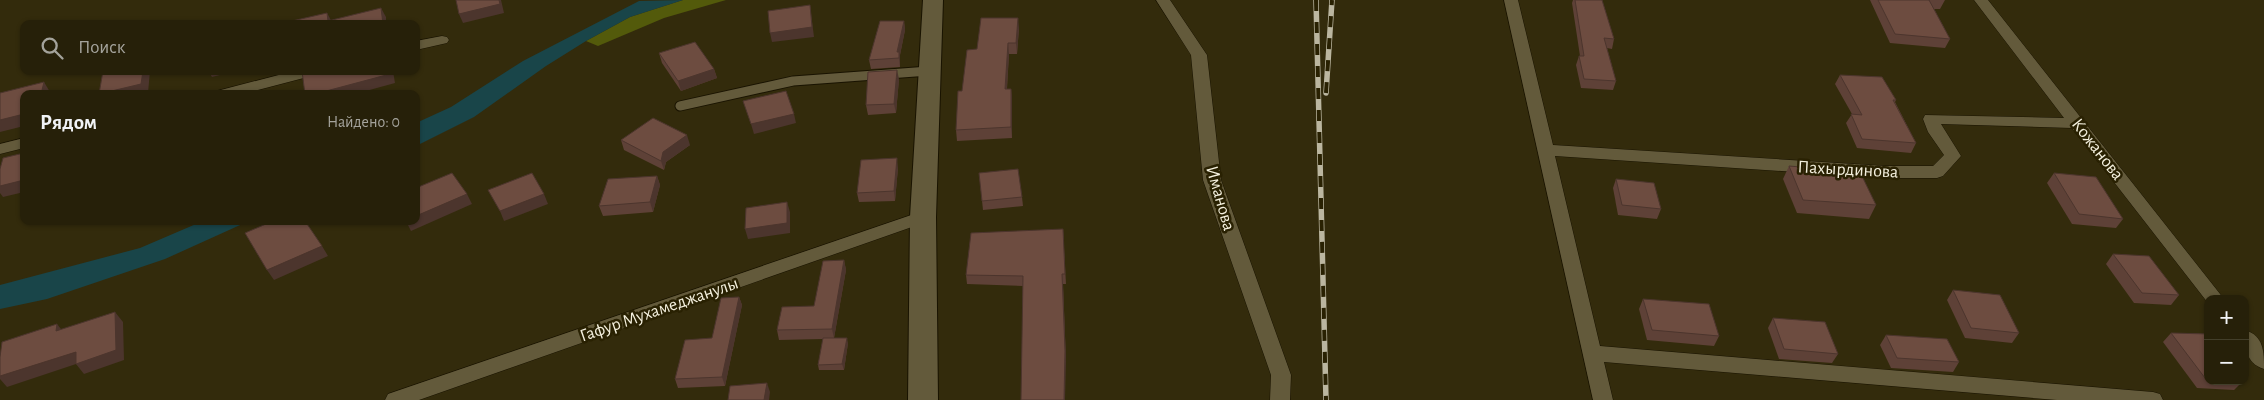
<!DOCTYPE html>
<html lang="ru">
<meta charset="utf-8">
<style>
:root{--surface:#262009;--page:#2e2812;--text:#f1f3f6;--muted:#a4a39c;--line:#423e2a}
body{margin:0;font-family:"Alegreya Sans",sans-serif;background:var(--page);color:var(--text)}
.controls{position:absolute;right:15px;bottom:15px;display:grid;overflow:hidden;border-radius:10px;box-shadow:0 1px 4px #0004}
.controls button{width:45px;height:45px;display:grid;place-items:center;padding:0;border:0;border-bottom:1px solid var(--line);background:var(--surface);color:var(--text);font:25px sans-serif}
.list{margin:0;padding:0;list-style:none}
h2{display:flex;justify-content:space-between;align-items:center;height:65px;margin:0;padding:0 20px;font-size:21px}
h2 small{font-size:16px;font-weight:400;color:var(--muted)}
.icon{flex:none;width:28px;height:28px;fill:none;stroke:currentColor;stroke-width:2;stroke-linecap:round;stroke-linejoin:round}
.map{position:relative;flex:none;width:2264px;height:400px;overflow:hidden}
.search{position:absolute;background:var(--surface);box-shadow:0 1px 4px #0004;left:20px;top:20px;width:400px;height:55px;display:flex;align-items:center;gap:12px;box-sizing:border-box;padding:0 18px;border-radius:10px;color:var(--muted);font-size:19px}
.panel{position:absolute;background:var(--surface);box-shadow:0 1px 4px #0004;left:20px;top:90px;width:400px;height:135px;border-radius:10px}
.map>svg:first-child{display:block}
</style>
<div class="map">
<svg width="2264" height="400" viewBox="0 0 2264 400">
<rect width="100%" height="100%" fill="#332b0c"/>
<path fill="#535a0b" d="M683,0H726L664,18L598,46L586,41L630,17Z"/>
<g fill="#194549">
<path d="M683,0L630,17L586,41L546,66L474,117L416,146V123L451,107L523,61L639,1Z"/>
<path d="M203,221H249L165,259L47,299L0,309V285L140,248Z"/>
</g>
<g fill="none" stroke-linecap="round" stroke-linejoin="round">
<defs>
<path id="lane" d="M680,106L793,81L929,71"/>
<g id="street">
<path d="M1156,0H1170L1207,55L1221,180L1291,375L1290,400H1270L1271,375L1203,180L1191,55Z"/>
<path d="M1504,0H1518L1553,145L1885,166H1933L1944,155L1928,132L1923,119L1925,115L2064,118L1974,0H1988L2224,299H2208V303L2072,128L1941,124L1961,156L1943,176L1937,178H1885L1555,156L1600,346L2153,392L2160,394L2163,400H2057L1604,362L1613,400H1593Z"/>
<path d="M442,36L447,37L449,40L447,43L416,50V41Z"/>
<path d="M294,71H322L319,74L243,94H215L217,91Z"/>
<path d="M24,138V148L0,154V144Z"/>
<path d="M923,211L929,213L932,217L929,221L419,400H385L388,394Z"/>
<path d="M2245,330C2264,336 2264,352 2264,369C2245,363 2245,347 2245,330Z"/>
</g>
<path id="secondary" d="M923,0H943L936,217L938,400H908L910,217Z"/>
</defs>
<use href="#lane" stroke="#191300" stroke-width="11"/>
<use href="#street" stroke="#191300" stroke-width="1"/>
<use href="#secondary" stroke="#191300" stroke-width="2"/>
<use href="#lane" stroke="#635a3b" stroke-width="9"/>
<use href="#street" fill="#635a3b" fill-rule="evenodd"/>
<use href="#secondary" fill="#635a3b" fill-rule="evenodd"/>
<defs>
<g id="rail">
<path d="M1316,0L1326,400"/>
<path d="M1326,93L1332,0"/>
</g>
</defs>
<use href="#rail" stroke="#bbb6a0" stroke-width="5.5"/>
<use href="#rail" stroke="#292102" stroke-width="4" stroke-dasharray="11" stroke-linecap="butt"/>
</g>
<g fill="#5e4137">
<path d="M1573,0H1602L1614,39L1612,49L1607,48L1616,81L1613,90L1581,88L1576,65L1579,56H1580L1572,3Z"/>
<path d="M1870,0H1945L1940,9H1934L1950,39L1945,48L1890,43Z"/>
<path d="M904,21L905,30L900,55V67L871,69L869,60Z"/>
<path d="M1019,28L1017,54H1009L1007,89H1011L1012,99V138L957,141L956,130L962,91L977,49Z"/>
<path d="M659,53L714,69L717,78L681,91L662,63Z"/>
<path d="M1840,75L1896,100L1895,102L1916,143L1911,153L1857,148L1846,123L1852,114L1835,84Z"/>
<path d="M899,79L896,113L868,115L866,105Z"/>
<path d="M621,140L690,145L666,162L664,170L624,150Z"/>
<path d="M1789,166L1876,205L1869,219L1797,213L1783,179Z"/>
<path d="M898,168L895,201L859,202L857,193Z"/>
<path d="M979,173L1022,197L1023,206L983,210Z"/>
<path d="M2054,173L2123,219L2116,228L2072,224L2047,183Z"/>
<path d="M657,176L660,185L653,212L603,216L599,206Z"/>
<path d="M1616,179L1661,209L1657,219L1618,215L1613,188Z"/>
<path d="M1063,229L1066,284H1063L1066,361L1023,286L967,284L966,275Z"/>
<path d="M2113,254L2179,295L2171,305L2134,303L2106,264Z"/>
<path d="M844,260L846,270L834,338L848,343L844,370H819L818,365L823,339L779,340L777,330L814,306Z"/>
<path d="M1953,290L2019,333L2012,343L1965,338L1947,300Z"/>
<path d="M739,297L742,305L725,386L678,388L675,379L712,338Z"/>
<path d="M1643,299L1719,336L1714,346L1647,340L1639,309Z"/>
<path d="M1773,318L1838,354L1832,363L1779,359L1768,328Z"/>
<path d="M2171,333L2208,334V381H2243L2234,390L2197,388L2163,342Z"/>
<path d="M1886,335L1959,362L1953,372L1891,368L1880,345Z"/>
</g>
<g fill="#4c352d">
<path d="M499,0H501L504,13L463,23L459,14Z"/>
<path d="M810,5L814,37L772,42L770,33Z"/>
<path d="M381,8L386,17V24H383Z"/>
<path d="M327,13L332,22L328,21Z"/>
<path d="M1018,18L1019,28L1017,54L1016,43Z"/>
<path d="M904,21L905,30L900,55V67L899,58L897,52Z"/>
<path d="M1008,43L1009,54L1006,100L1005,89Z"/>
<path d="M714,69L717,78L681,91L678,81Z"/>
<path d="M897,70L899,79L896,113L894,104Z"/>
<path d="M143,71H150L148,93L99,94Z"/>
<path d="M208,71H236L212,77Z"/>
<path d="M390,71H393L395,83L355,94H315Z"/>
<path d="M44,82L50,92V94H41Z"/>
<path d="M1011,89L1012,99V138L1011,127Z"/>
<path d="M24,114V126L0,132V120Z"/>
<path d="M794,114L796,123L754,134L751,124Z"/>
<path d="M687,135L690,145L666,162L664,170L661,161L663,152Z"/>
<path d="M897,158L898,168L895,201L894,191Z"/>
<path d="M657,176L660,185L653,212L650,202Z"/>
<path d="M24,180V192L3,197L0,193V186Z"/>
<path d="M467,194L472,204L411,231L406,221H416V216Z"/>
<path d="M544,194L548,204L504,221L500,211Z"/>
<path d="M787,202L790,212V233L748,239L745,229Z"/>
<path d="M322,246L328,256L274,280L267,270Z"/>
<path d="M844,260L846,270L834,338L832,329Z"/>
<path d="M1063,284L1066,361L1065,400H1064Z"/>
<path d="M739,297L742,305L725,386L722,377Z"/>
<path d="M115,312L123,322L124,360L84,374L76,364L7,387L0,379V376L76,352Z"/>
<path d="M57,324L65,334L56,331Z"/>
<path d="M847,338L848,343L844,370L842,364Z"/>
<path d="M767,383L770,392L769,400H764Z"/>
</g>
<g fill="#6d4c40" stroke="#4c352d">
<path d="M456,0H499L500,4L459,14Z"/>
<path d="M1575,0H1602L1614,39L1604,38L1616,81L1584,79L1579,56H1584Z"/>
<path d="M1878,0H1929L1950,39L1895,34Z"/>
<path d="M810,5L812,27L770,33L768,11Z"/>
<path d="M381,8L383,24H292V21L327,13L328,21Z"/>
<path d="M981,18H1018L1016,43H1008L1005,89H1011V127L956,130L958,91H962L967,50L977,49Z"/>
<path d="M880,21H904L897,52H899V58L869,60Z"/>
<path d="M695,42L714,69L678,81L659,53Z"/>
<path d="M897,70L894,104L866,105L868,72Z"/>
<path d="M103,71H143L141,84L99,94Z"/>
<path d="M302,71H390V74L315,94H305Z"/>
<path d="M1840,75L1882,77L1896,100H1893L1916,143L1862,139L1851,114L1862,115Z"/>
<path d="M44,82L41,94H24V114L0,120V93Z"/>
<path d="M786,91L794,114L751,124L743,101Z"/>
<path d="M653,118L687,135L663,152L661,161L621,140Z"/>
<path d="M24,153V180L0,186V169L3,158Z"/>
<path d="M897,158L894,191L857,193L861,160Z"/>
<path d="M1789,166L1860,172L1876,205L1803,200Z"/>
<path d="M1018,169L1022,197L982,201L979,173Z"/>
<path d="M452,173L467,194L416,216V188Z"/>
<path d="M532,173L544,194L500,211L488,190Z"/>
<path d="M2054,173L2096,177L2123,219L2079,214Z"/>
<path d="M657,176L650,202L599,206L608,179Z"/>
<path d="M1616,179L1654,183L1661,209L1622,205Z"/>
<path d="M787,202V223L745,229L746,208Z"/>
<path d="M273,221H305L322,246L267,270L245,233Z"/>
<path d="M1063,229L1065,274H1062L1065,351L1064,400H1021L1023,276L966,275L971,233Z"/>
<path d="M2113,254L2149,256L2179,295L2142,293Z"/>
<path d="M844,260L832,329L777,330L782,307L814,306L823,261Z"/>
<path d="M1953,290L2000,295L2019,333L1971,328Z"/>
<path d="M739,297L722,377L675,379L685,340L712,338L721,298Z"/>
<path d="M1643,299L1709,304L1719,336L1652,330Z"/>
<path d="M115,312L116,350L76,364V352L0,376V357L2,342L57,324L56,331Z"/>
<path d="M1773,318L1825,322L1838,354L1784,349Z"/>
<path d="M2171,333L2208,334V379L2205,378Z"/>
<path d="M1886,335L1947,339L1959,362L1897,358Z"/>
<path d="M823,338H847L842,364L818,365Z"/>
<path d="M767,383L764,400H728L730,386Z"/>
</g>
<g text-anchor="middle" stroke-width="5" stroke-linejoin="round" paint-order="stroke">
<g font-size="18" fill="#f4f0de" stroke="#292102">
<text transform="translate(2098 149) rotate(52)" y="6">Кожанова</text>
<text transform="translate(1848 169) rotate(3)" y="6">Пахырдинова</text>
<text transform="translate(1221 198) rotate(74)" y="6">Иманова</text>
<text transform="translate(659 309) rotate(-19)" y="6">Гафур Мухамеджанулы</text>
</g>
</g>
</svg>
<div class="controls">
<button>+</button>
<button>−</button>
</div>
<div class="search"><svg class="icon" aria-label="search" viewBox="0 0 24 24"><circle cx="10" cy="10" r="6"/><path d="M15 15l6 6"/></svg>Поиск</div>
<section class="panel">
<h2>Рядом<small>Найдено: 0</small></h2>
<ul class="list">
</ul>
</section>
</div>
